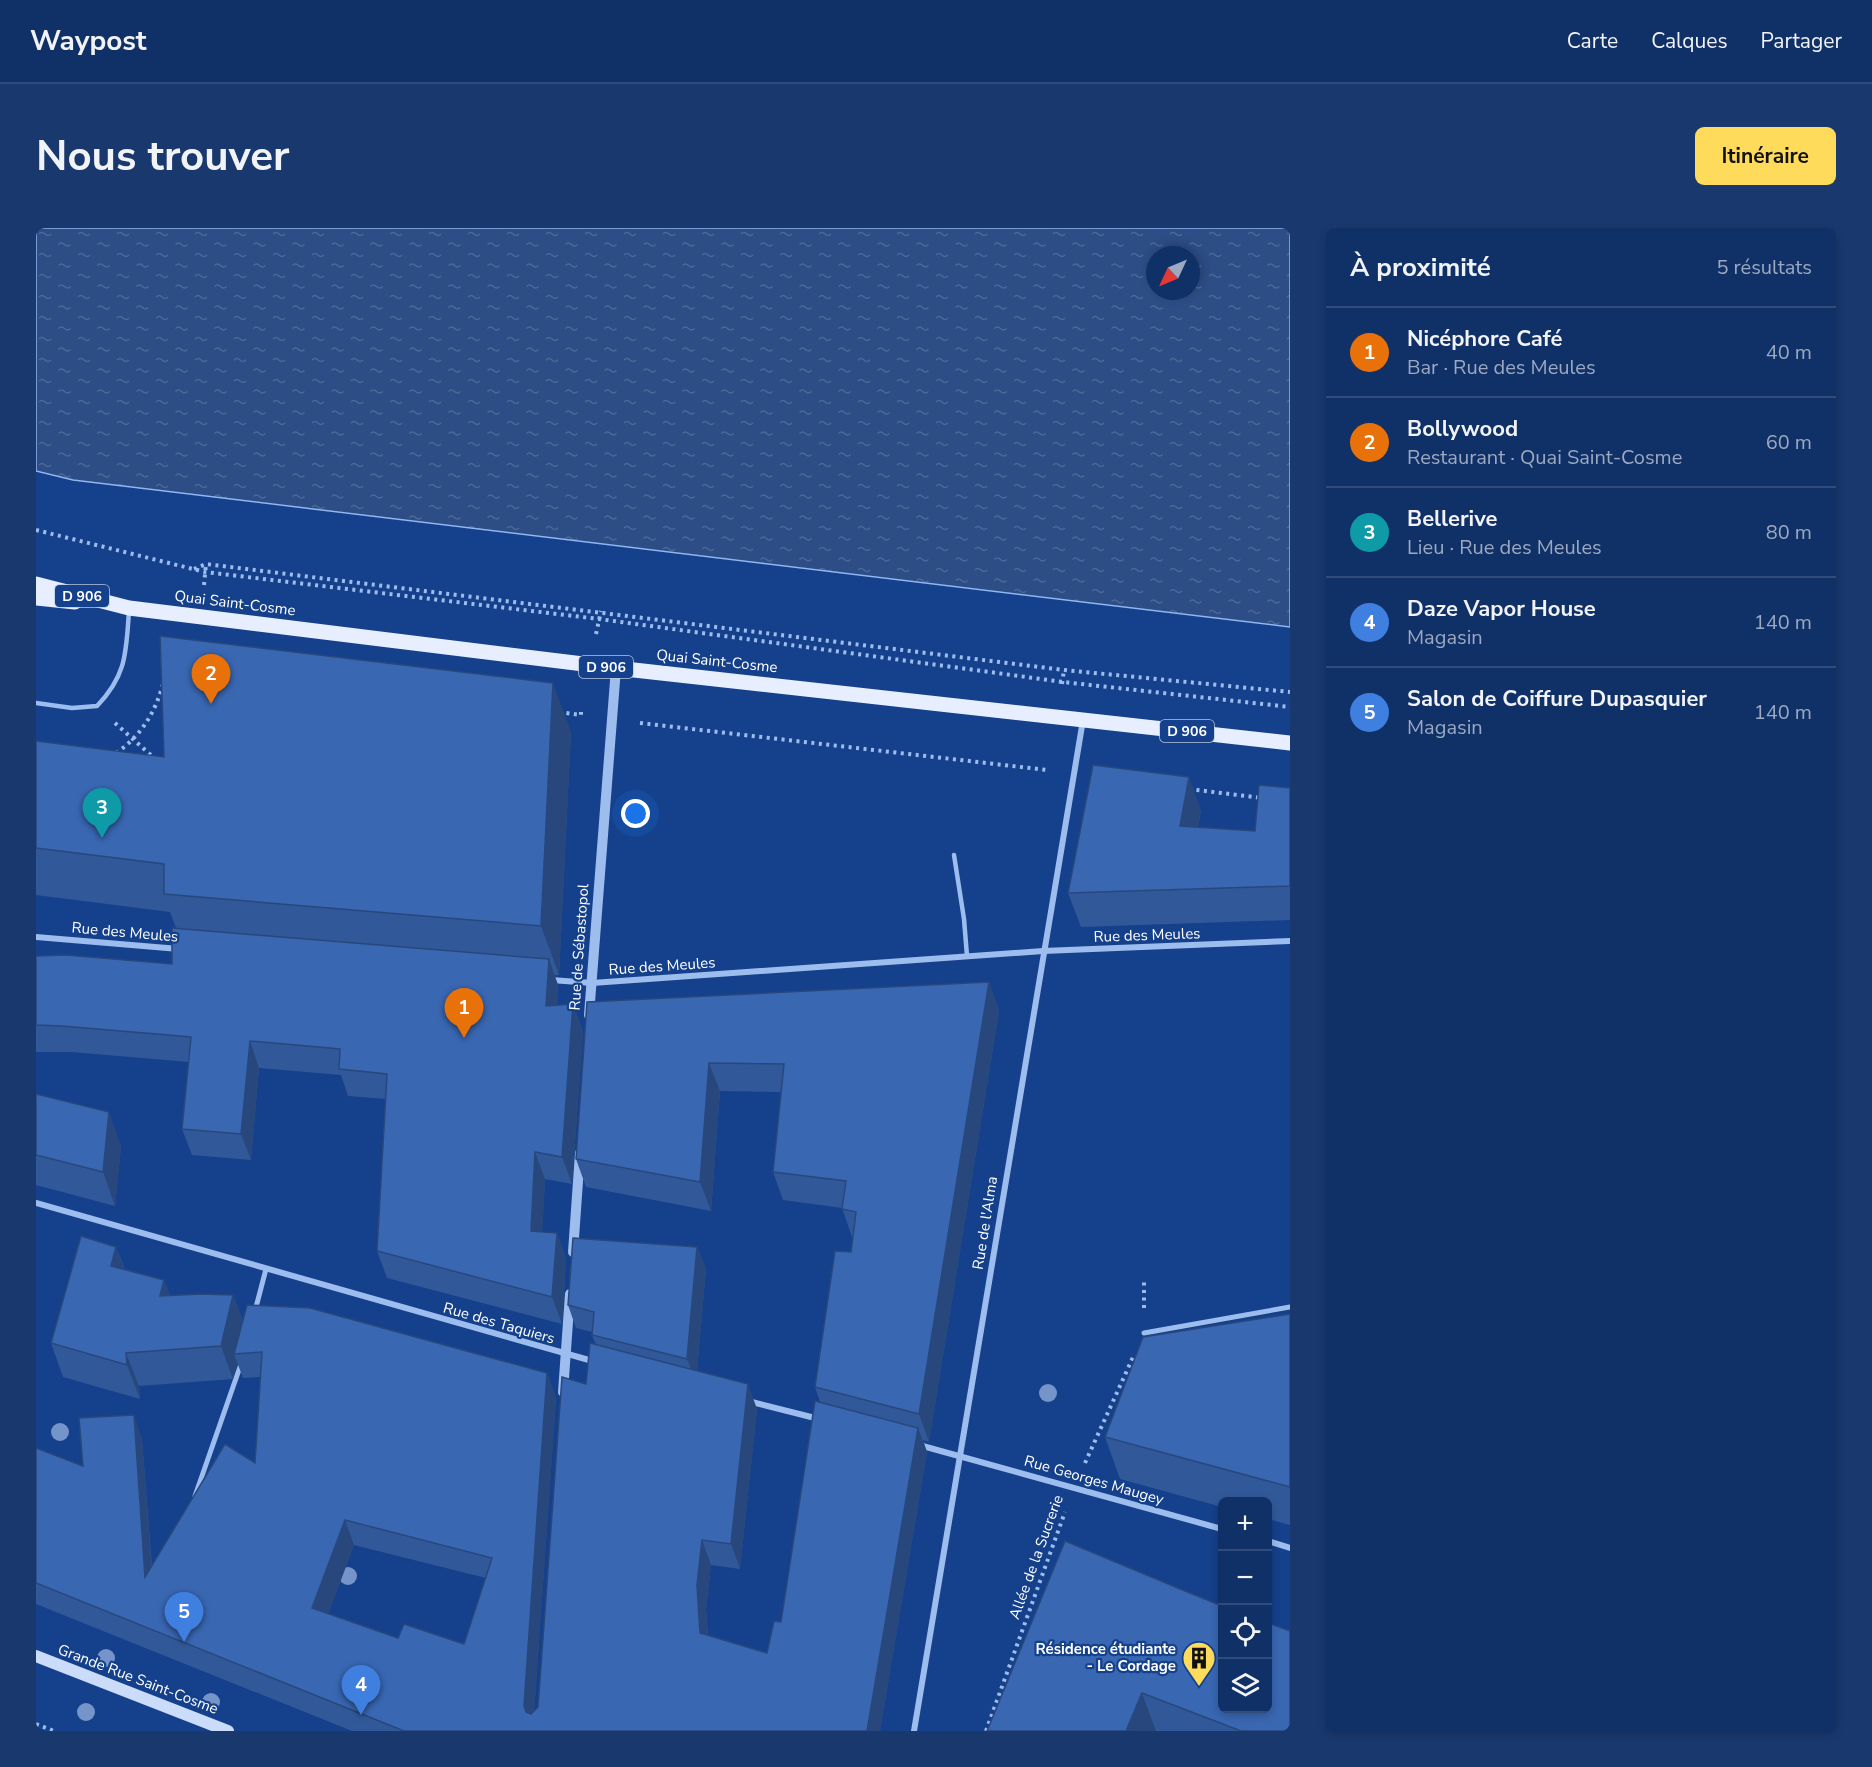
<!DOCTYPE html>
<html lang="fr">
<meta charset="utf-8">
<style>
:root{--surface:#103068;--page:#19386e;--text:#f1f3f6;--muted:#9ca9c0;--line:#304b7c;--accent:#ffdb5c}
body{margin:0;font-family:"Nunito Sans",sans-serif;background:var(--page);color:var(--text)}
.controls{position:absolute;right:18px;bottom:18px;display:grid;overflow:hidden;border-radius:9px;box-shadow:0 3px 9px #0003}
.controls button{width:54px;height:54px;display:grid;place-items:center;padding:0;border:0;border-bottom:2px solid var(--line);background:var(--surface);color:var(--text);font:30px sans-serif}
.compass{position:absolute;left:1110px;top:18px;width:54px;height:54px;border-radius:50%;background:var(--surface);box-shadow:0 3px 9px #0003;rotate:226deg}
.you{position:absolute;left:600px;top:586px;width:21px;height:21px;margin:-15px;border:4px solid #fff;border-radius:50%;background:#1a73e8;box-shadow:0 0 0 9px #1a73e833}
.badge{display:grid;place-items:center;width:39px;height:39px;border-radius:50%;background:var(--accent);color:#fff;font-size:20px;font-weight:700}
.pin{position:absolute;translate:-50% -50px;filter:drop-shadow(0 2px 3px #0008)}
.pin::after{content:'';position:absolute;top:32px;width:21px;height:18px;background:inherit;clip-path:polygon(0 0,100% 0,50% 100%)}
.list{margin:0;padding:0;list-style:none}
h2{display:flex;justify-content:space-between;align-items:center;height:78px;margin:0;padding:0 24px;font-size:26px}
h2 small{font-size:20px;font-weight:400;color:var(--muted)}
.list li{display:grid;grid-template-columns:39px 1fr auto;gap:18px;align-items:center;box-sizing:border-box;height:90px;padding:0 24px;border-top:2px solid var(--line)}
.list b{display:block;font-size:22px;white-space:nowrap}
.list p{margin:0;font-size:20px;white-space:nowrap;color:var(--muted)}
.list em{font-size:20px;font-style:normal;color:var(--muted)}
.icon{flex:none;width:33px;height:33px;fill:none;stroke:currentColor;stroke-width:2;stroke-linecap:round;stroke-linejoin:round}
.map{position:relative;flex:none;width:1254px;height:1503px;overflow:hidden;border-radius:9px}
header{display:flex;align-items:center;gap:36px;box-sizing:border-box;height:84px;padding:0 30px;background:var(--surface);border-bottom:2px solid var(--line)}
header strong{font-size:28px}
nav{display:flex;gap:33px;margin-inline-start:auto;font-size:21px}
.intro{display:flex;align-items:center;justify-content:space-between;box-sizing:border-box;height:144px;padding:0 36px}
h1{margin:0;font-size:42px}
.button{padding:15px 27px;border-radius:9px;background:var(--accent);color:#111;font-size:21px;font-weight:700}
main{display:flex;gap:36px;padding:0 36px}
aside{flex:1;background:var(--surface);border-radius:9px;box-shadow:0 3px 9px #0003}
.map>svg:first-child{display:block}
</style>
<header>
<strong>Waypost</strong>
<nav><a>Carte</a><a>Calques</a><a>Partager</a></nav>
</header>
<div class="intro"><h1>Nous trouver</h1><a class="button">Itinéraire</a></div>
<main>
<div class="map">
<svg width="1254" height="1503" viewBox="0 0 1254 1503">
<defs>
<pattern id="water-ripples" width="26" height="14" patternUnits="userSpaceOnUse" patternTransform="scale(1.5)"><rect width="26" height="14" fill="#2c4d85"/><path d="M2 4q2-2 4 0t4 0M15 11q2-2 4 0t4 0" fill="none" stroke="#4c6897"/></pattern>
</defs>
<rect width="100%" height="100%" fill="#15408b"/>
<path fill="url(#water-ripples)" stroke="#8fb6f2" stroke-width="1.5" fill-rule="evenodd" d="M0,0H1254V399L37,252L0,243ZM1119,27H1155V63H1119Z"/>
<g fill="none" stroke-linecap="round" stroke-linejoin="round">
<g stroke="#9dbdef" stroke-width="4" stroke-dasharray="3 4.5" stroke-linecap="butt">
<path d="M0,302L169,344L563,391L1027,454L1254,479"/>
<path d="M158,341L170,336L1028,442L1254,464"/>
<path d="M168,357L170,336"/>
<path d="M560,406L565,383"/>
<path d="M1026,456L1028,442"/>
<path d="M523,484L545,487V484"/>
<path d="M79,495L118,530"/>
<path d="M604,495L1011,542"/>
<path d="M80,525C105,508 119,485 127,456"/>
<path d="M1153,561L1226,570"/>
<path d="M1108,1080V1051"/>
<path d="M1049,1235L1098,1127"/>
<path d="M0,1496L18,1503"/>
<path d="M950,1503L1029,1284"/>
</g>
<g stroke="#9dbdef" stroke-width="4.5">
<path d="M0,475L36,480L61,478C91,447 90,424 93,383"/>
<path d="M918,627L928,691L931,728"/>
</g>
<g stroke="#9dbdef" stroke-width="5">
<path d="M219,1083L230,1041"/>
<path d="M1108,1105L1254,1079"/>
<path d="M159,1268L205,1136"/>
</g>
<g stroke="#9dbdef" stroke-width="6">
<path d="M0,709L143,721"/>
<path d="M515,752L556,755L1007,723L1254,713"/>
<path d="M0,975L560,1134"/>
<path d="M712,1173L783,1191"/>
<path d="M883,1217L1186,1301"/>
<path d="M1232,1313L1254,1320"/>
<path d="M878,1503L1047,492"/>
</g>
<g stroke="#9dbdef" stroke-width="10">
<path d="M553,787L580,440"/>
<path d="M537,1024L544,925"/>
<path d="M527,1164L534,1066"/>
</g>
<path stroke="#cbdcfb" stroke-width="12" d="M0,1428L192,1503"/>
<g stroke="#e6eeff" stroke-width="15">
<path d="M0,356L93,380L580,440L1254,515"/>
<path d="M0,370L39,374"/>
</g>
</g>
<g fill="#7594c9">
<circle cx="1012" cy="1165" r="9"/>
<circle cx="24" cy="1204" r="9"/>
<circle cx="312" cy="1348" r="9"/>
<circle cx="70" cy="1430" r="9"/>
<circle cx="175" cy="1474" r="9"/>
<circle cx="50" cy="1484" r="9"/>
</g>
<g fill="#315999" fill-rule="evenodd">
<path d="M535,504L523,747H518L522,757L521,777L537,776L547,803L536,956L509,951L506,1004L521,1005L530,1031L526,1096L351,1050L341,1023L350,871L312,868L305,847L223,840L215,932L156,927L146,901L153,834L35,824H0V728L136,736L140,700L134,684L0,667V513L128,529Z"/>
<path d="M1254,560V692L1045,699L1032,665L1165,582L1162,599L1219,603Z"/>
<path d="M953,754L963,783L893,1214L887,1212L891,1224L844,1503H316L0,1376V1220L47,1238L106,1211L116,1338L219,1235L224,1149L207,1150L201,1134L197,1151L103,1158L104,1171L27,1149L15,1115L80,1019L89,1041L128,1052L134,1068L197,1067L207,1093L511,1145L520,1170L498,1483L502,1479L550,1156L560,1117L556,1107V1104L540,1100L532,1077L661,1019L670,1041L661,1143L721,1181L704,1341L675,1337L670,1381L672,1407L731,1425L745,1394L784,1174L779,1159L815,1024L817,1010L816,1009L806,980L747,972L737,944L745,864L684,863L675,983L550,959L540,931L551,774ZM318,1317L450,1350L428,1416L362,1410L292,1386Z"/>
<path d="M0,866L85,918L79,978L0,957Z"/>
<path d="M1254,1086V1297L1232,1291V1274H1186V1279L1084,1251L1069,1209Z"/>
<path d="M1149,1363L1254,1503H951Z"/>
</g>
<g fill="#28487d">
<path d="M517,455L535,504L523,747L505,698Z"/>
<path d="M1153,549L1165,582L1156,632L1144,598Z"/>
<path d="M513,731L522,757L519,804L510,778Z"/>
<path d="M953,754L963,783L893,1214L883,1186Z"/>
<path d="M537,776L547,803L536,956L526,929Z"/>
<path d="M214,813L223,840L215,932L205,906Z"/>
<path d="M673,835L684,863L675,983L664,954Z"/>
<path d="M73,884L85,918L79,978L67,944Z"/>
<path d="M499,924L509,951L505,1029L495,1003Z"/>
<path d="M521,1005L530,1031L526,1096L516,1069Z"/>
<path d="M80,1019L93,1053L75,1038Z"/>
<path d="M661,1019L670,1041L660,1154L651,1131Z"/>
<path d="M128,1052L141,1086L124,1068Z"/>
<path d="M197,1067L210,1101L198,1126L201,1134L197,1151L185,1118Z"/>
<path d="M90,1125L103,1158L104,1171L91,1137Z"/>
<path d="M511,1145L520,1170L497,1502L488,1478Z"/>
<path d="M712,1156L721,1181L704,1341L695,1316Z"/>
<path d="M98,1187L106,1211L118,1373L109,1349Z"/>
<path d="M882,1200L891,1224L844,1503H831Z"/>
<path d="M309,1292L318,1317L285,1405L276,1380Z"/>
<path d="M666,1312L675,1337L670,1381L673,1430L664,1405L661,1357Z"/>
<path d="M1106,1465L1120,1503H1090Z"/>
</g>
<g fill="#3967b2" stroke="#28487d" stroke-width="1.5" fill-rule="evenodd">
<path d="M124,408L517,455L505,698L128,666V636L0,620V513L128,529Z"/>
<path d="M1057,537L1153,549L1144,598L1219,603L1223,557L1254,560V658L1032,665Z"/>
<path d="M136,700L513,731L510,778L537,776L526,929L499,924L495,1003L521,1005L516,1069L341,1023L351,846L303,841L304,821L214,813L205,906L146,901L155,809L26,798L0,797V728L30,727L136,736Z"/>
<path d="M953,754L883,1186L779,1159L799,1023L815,1024L820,984L806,981L810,953L737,944L748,836L673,835L664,954L540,931L551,774Z"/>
<path d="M0,866L73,884L67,944L0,927Z"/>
<path d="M45,1008L80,1019L75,1038L128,1052L124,1068L165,1066L197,1067L185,1118L90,1125L91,1137L15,1115Z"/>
<path d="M537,1010L661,1019L651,1131L556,1107L558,1084L532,1077Z"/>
<path d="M211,1077L274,1080L511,1145L488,1478L490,1484L495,1486L502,1479L526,1149L550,1156L554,1115L712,1156L695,1316L666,1312L661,1357L664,1405L731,1425L738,1393L745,1394L779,1173L882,1200L831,1503H368L0,1355V1220L47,1238L43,1190L98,1187L109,1349L189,1216L219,1235L226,1124L198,1126ZM309,1292L456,1330L428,1416L368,1396L362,1410L276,1380Z"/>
<path d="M1254,1086V1259L1069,1209L1107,1109Z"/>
<path d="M1029,1313L1149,1363L1186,1378V1480H1232V1395L1254,1403V1503H1205L1106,1465L1090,1503H951Z"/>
</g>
<defs>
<symbol id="building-pin" viewBox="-11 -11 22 30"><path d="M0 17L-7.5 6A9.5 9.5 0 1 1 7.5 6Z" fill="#ffdb5c" stroke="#15408b"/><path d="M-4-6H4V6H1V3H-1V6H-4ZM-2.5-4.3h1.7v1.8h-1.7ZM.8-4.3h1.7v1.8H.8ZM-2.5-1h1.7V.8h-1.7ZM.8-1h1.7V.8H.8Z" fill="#111"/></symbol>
</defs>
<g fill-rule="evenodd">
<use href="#building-pin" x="1144" y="1411" width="38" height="52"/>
</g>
<g text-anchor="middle" stroke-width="4.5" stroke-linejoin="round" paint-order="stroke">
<g fill="#15408b" stroke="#b9c6dc" stroke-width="1.5">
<rect x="19" y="357" width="54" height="22" rx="4.5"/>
<rect x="543" y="428" width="54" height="22" rx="4.5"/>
<rect x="1124" y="492" width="54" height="22" rx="4.5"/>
</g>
<g font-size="14" font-weight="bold" fill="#fff">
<text x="46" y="373">D 906</text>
<text x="570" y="444">D 906</text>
<text x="1151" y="508">D 906</text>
</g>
<g font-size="15" fill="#fff" stroke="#15408b">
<text transform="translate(199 375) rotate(7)" y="5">Quai Saint-Cosme</text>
<text transform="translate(681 433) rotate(6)" y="5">Quai Saint-Cosme</text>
<text transform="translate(89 704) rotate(5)" y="5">Rue des Meules</text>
<text transform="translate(1111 707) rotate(-2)" y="5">Rue des Meules</text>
<text transform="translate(543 719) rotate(-86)" y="5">Rue de Sébastopol</text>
<text transform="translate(626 738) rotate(-4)" y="5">Rue des Meules</text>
<text transform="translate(949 995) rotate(-81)" y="5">Rue de l'Alma</text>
<text transform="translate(463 1095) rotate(16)" y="5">Rue des Taquiers</text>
<text transform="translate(1058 1252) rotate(16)" y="5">Rue Georges Maugey</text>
<text transform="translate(1000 1329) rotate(-70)" y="5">Allée de la Sucrerie</text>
<text transform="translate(102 1451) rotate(21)" y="5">Grande Rue Saint-Cosme</text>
</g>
<g font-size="15" font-weight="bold" fill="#fff" stroke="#15408b" text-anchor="end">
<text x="1140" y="1426">Résidence étudiante<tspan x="1140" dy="17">- Le Cordage</tspan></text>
</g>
</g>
</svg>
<div class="controls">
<button>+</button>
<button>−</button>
<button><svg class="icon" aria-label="locate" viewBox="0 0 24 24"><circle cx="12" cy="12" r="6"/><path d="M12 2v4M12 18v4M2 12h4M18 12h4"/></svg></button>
<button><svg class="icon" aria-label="layers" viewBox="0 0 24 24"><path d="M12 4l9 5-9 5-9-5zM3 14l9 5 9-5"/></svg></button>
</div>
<svg class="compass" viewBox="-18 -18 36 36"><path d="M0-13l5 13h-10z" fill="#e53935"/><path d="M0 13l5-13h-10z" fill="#9ca9c0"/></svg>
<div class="you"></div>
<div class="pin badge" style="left:428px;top:810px;background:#e8710a">1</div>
<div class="pin badge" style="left:175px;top:476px;background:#e8710a">2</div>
<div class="pin badge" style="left:66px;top:610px;background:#0f9aa8">3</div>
<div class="pin badge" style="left:325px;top:1487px;background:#3f7fe0">4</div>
<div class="pin badge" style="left:148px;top:1414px;background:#3f7fe0">5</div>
</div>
<aside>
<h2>À proximité<small>5 résultats</small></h2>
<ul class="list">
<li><span class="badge" style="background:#e8710a">1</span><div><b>Nicéphore Café</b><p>Bar · Rue des Meules</p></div><em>40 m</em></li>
<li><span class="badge" style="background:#e8710a">2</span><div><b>Bollywood</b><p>Restaurant · Quai Saint-Cosme</p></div><em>60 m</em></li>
<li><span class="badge" style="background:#0f9aa8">3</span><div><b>Bellerive</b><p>Lieu · Rue des Meules</p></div><em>80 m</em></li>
<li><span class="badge" style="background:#3f7fe0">4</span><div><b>Daze Vapor House</b><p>Magasin</p></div><em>140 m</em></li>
<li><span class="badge" style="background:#3f7fe0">5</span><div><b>Salon de Coiffure Dupasquier</b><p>Magasin</p></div><em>140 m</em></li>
</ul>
</aside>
</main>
